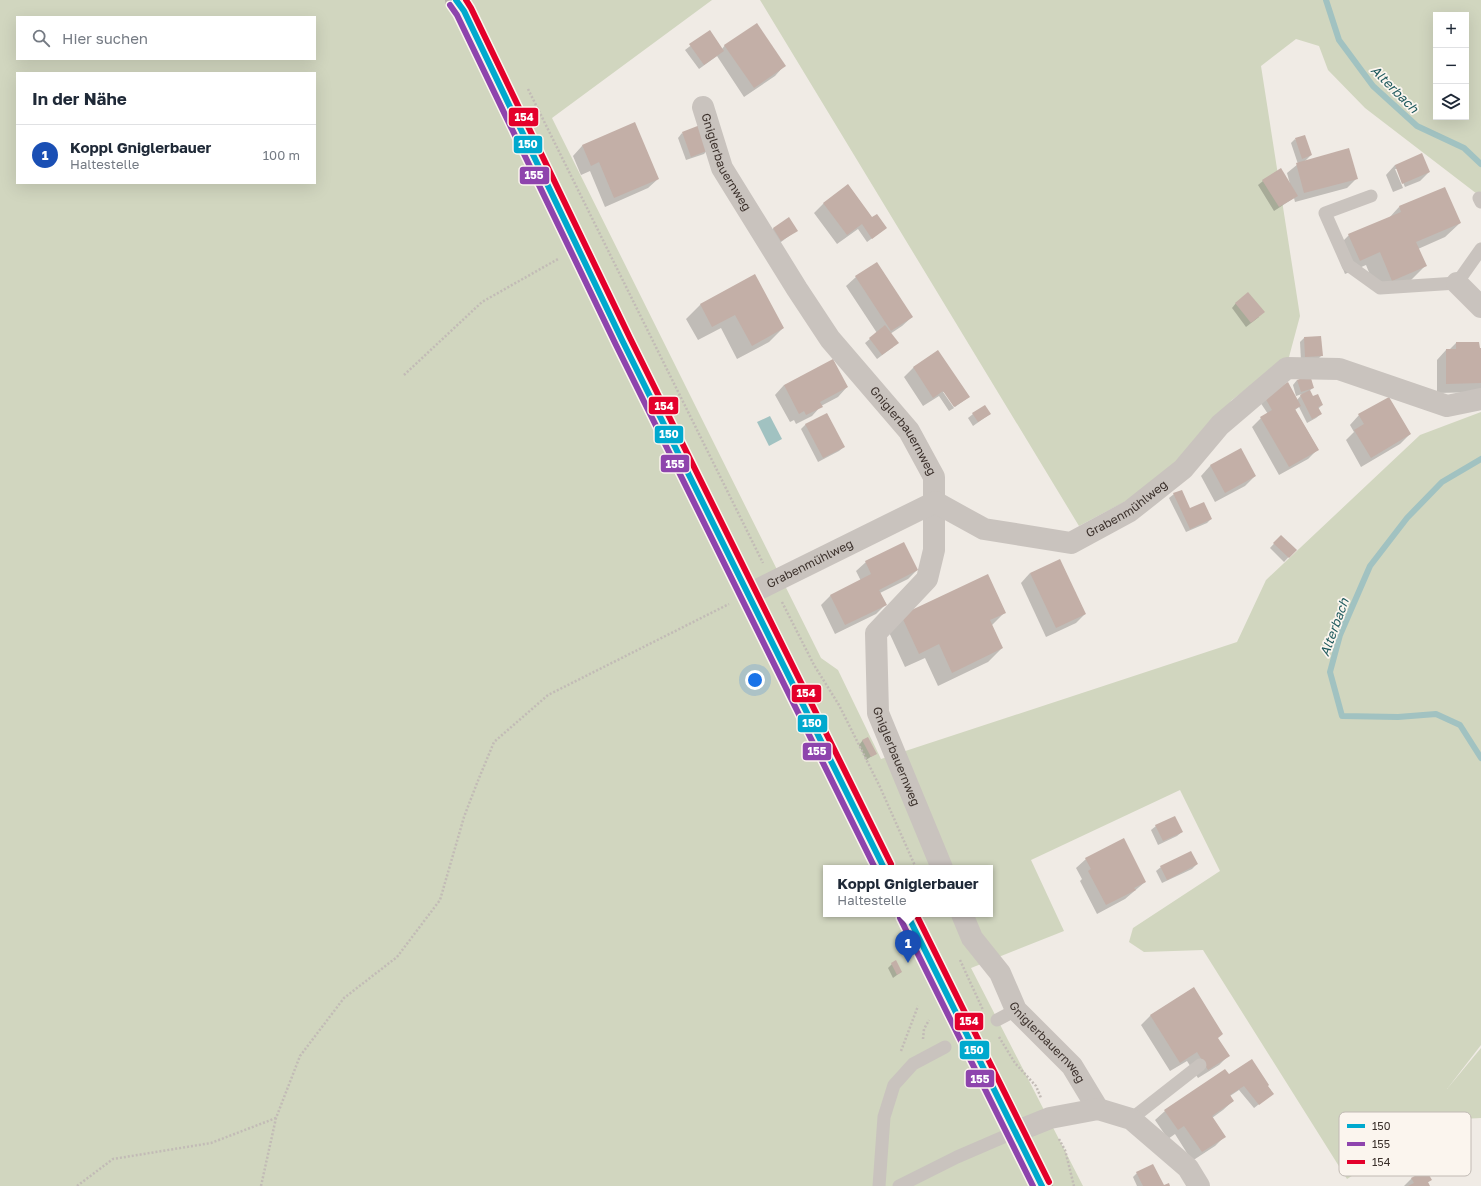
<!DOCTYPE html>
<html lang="de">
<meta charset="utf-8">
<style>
:root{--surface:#fff;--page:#f6f6f7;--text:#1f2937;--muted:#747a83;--line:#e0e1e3;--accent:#7c3aed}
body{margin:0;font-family:"Golos Text",sans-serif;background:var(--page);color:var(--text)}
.controls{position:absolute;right:12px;top:12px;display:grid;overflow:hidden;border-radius:0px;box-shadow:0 4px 16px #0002}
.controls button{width:36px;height:36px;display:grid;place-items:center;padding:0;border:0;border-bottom:1px solid var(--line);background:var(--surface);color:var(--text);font:20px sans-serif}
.you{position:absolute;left:755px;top:680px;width:14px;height:14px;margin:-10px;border:3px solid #fff;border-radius:50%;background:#1a73e8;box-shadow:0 0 0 6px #1a73e833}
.badge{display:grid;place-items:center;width:26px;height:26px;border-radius:50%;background:var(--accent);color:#fff;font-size:13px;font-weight:700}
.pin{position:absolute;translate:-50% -33px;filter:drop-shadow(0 1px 2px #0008)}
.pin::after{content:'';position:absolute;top:21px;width:14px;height:12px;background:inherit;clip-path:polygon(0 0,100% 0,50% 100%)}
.popup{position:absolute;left:823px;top:865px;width:170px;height:52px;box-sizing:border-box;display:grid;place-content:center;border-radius:0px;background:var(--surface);filter:drop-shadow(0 1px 3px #0005);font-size:13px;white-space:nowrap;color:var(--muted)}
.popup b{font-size:15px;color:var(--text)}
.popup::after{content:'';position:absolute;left:50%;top:100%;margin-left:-8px;border:8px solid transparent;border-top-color:var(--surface)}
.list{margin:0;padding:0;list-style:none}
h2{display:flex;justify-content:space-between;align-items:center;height:52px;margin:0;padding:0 16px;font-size:17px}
h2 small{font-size:13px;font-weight:400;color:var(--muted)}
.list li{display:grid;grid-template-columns:26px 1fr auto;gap:12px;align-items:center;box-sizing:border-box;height:60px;padding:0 16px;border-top:1px solid var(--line)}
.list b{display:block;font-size:15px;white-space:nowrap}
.list p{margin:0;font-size:13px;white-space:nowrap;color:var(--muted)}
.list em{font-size:13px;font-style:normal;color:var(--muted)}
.icon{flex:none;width:22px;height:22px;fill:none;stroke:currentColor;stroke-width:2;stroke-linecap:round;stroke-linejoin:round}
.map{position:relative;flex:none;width:1481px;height:1186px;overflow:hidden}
.search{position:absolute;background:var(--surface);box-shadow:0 4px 16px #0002;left:16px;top:16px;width:300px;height:44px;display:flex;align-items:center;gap:10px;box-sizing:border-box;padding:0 14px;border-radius:0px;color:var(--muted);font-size:15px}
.panel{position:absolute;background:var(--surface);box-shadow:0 4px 16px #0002;left:16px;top:72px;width:300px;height:112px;border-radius:0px}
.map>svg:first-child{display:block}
</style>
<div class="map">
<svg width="1481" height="1186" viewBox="0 0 1481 1186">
<rect width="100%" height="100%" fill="#f0ebe5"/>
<g fill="#d1d6bf" fill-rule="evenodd">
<path d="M0,0H712L552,118L821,658L838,670L881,759L1237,642L1266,580L1420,435L1481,412V1045L1447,1089L1481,1048V1118L1443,1120L1347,1179L1203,950L1144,952L1129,942L1133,928L1220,871L1180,790L1031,860L1064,931L971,968L1083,1186H0ZM17,17H315V59H17ZM17,73H315V183H17ZM826,868H990V914H826Z"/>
<path d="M760,0H1481V197L1365,108L1328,70L1319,46L1296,39L1261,66L1300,316L1289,357L1232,400L1160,483L1079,526ZM1436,15H1466V117H1436Z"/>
</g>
<path fill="#a1c2c1" d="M770,416L782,439L769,446L757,422Z"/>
<g fill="#0003">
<path d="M710,31L722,49L725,45L784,66L775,76L744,97L717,56L699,69L685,50Z"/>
<path d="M635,124L658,179L648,188L605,207L590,171L581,175L573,156L582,146Z"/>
<path d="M682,133L708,149L704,154L686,160L678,138Z"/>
<path d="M1295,139L1311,155L1304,162L1357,178L1347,188L1295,202L1294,198L1274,211L1258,185L1263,181L1290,184L1287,173L1298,164L1291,143Z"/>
<path d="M1395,165L1429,172L1420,181L1405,187L1397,169H1395L1403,188L1393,192L1386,175Z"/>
<path d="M848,185L871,217L886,228L867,242L858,229L837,244L814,213L823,204Z"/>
<path d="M1399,207L1460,223L1445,237L1418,249L1425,266L1411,280L1378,294L1366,265L1345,274L1335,249L1349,235L1389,218Z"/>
<path d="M774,228L797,230L777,245L769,233Z"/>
<path d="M877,263L912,317L902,326L890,334L893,347L877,359L865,343L877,333L846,286L856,277Z"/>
<path d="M755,276L783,328L769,342L737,359L721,328L698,340L686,319L700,305Z"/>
<path d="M1236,303L1259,317L1246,327L1232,308Z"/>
<path d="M1304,338L1322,355L1317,360L1301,361L1300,342Z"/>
<path d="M1456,343L1481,349V391L1480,392L1437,393V360L1446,350H1449Z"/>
<path d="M938,352L969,397L955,407L945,392H943L954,408L949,411L939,396L923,406L904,377L913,368Z"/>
<path d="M1297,380L1313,388L1309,391L1313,398L1322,405L1318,409L1321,414L1316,418L1307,423L1299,407L1295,410L1318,449L1308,459L1279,475L1252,427L1261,418L1268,414L1260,402L1265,397L1297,400L1302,394L1296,396L1293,385Z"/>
<path d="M784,385L847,387L838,397L821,406L812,416L796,424L794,420L790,422L775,395Z"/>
<path d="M827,414L844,447L839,451L818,462L801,429L805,425Z"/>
<path d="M973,414H990L973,426L968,418Z"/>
<path d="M1359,415L1410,434L1400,444L1361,467L1346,440L1354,432L1350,425Z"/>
<path d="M1241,450L1255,476L1245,486L1215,502L1201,476L1210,466Z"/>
<path d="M1174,494L1190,509L1211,519L1207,523L1186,532L1169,498Z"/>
<path d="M1281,536L1295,550L1284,562L1270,548Z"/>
<path d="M866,562L917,570L908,579L880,593L886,604L876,614L835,634L821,605L830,596L861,581L856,571Z"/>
<path d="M1030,573L1085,614L1076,623L1046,637L1021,583Z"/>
<path d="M1005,612L991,626L1002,648L988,662L938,686L925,658L905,667L888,630L902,616Z"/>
<path d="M863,740L875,754L866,760L859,745Z"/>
<path d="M1156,826L1182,832L1177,836L1158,845L1151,830Z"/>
<path d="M1086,859L1145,882L1125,899L1097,914L1080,881L1082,879L1076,868Z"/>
<path d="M1197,864L1192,869L1162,883L1156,871L1161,867Z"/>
<path d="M892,964L901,972L893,978L888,968Z"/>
<path d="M1194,989L1217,1038L1228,1056L1219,1065L1198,1078L1187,1061L1170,1071L1141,1025L1150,1016Z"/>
<path d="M1229,1075L1267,1086L1272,1094L1254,1108L1239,1090L1230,1096L1233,1101L1223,1110L1212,1118L1224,1137L1215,1146L1192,1161L1175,1134L1168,1139L1155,1120L1165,1111Z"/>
<path d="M1137,1173L1163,1186H1137L1133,1177Z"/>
<path d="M1412,1178L1431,1180L1427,1183L1429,1186H1404Z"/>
</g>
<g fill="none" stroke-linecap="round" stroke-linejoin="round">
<g stroke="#a1c2c1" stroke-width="6">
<path d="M1326,0L1339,40L1373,86L1417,126L1464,148L1481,164"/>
<path d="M1481,459L1442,482L1407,518L1370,566L1340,635L1330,672L1342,716L1398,717L1436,714L1460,725L1481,758"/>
</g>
</g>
<g fill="#c3afa7">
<path d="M757,23L786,66L754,88L724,45Z"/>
<path d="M710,30L724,51L704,65L689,44Z"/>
<path d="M635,122L659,179L614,198L599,162L591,166L582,145Z"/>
<path d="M700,125L709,150L691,157L682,132Z"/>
<path d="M1305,135L1312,155L1302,159L1295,138Z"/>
<path d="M1349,148L1358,179L1304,193L1296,163Z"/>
<path d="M1422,153L1430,172L1402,184L1395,165Z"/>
<path d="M1281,168L1298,196L1279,207L1262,180Z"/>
<path d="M848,184L872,217L877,214L887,228L872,239L862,224L847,235L823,203Z"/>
<path d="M1445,187L1461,223L1416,242L1427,266L1392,281L1380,252L1360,261L1348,234L1401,212L1399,206Z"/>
<path d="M789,217L798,231L781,241L773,228Z"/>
<path d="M877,262L913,317L891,331L855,276Z"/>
<path d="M755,274L784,328L752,346L735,315L712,327L700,304Z"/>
<path d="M1248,292L1265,312L1251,323L1235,303Z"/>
<path d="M885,325L899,343L882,355L869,338Z"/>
<path d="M1321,336L1323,356L1305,357L1304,337Z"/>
<path d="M1456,342H1479L1480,348H1481V383L1446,384V349H1456Z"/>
<path d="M938,350L970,397L954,407L943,391L933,398L913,367Z"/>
<path d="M833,359L848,387L820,402L823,407L806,415L804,411L799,414L784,385Z"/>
<path d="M1310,375L1314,388L1301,392L1297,380Z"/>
<path d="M1288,382L1301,406L1295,409L1319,450L1289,467L1260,417L1272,410L1264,396Z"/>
<path d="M1310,390L1313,396L1318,394L1323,405L1318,407L1322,414L1312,419L1300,395Z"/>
<path d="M1389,397L1411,434L1371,458L1354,430L1364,424L1358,414Z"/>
<path d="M985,405L991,414L978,422L972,413Z"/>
<path d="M827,413L845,447L823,458L805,424Z"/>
<path d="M1241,448L1256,476L1225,493L1210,465Z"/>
<path d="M1182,490L1190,508L1204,502L1212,519L1190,529L1173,493Z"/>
<path d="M1281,535L1297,550L1289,558L1273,543Z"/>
<path d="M904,542L918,570L879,590L887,605L845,625L830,595L871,574L865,561Z"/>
<path d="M1060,559L1086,614L1056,628L1030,573Z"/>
<path d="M988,574L1006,613L990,620L1003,648L952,673L939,644L919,654L901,615Z"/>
<path d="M868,737L877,754L871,757L862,740Z"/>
<path d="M1175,816L1183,832L1163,841L1155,825Z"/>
<path d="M1124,838L1146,882L1134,888L1136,890L1106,905L1088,871L1091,869L1085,858Z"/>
<path d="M1191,851L1198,864L1167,880L1160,866Z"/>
<path d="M896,960L902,972L897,975L891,963Z"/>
<path d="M1194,987L1223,1034L1218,1038L1230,1056L1208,1070L1197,1052L1180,1063L1150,1015Z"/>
<path d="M1252,1059L1269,1085L1268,1086L1274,1094L1259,1105L1244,1086L1230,1095L1234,1101L1212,1116L1226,1137L1202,1152L1184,1126L1178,1130L1164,1110L1225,1069L1229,1074Z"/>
<path d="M1153,1164L1164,1185L1169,1183L1170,1186H1143L1136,1172Z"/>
<path d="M1426,1170L1432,1180L1428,1182L1430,1186H1408L1414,1183L1411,1178Z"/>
</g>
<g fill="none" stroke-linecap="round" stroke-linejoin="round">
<g stroke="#c2bbb6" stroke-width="2.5" stroke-dasharray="2 2" stroke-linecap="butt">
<path d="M528,89L763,563"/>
<path d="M404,375L482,302L558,259"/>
<path d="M782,602L814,665L839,705L880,787L916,868"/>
<path d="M960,960L983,1010"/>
<path d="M999,1037L1015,1063L1036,1086L1041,1098"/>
<path d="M923,1039L924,1029L929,1020"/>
<path d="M901,1051L918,1006"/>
<path d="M1059,1139L1065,1150L1074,1186"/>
<path d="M77,1186L113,1159L211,1143L276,1118"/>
<path d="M261,1186L276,1118L300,1056L344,998L397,957L440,900L464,817L477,783L494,742L548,695L729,604"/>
</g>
<g stroke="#c9c3be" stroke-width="13">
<path d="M1371,196L1325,213L1348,265L1380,288L1457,283L1481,249"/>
<path d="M1479,198L1481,202"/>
<path d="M997,1020L1016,1010"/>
<path d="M1131,1119L1200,1065"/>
<path d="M879,1186L884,1117L894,1085L913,1064L945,1047"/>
<path d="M899,1186L957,1157L1015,1132"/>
</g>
<g stroke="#c9c3be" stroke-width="22">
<path id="s1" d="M703,107L722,168L797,289L830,339L909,431L934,477V550L927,579L876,633L878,713L942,868"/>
<path d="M1457,283L1481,307"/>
<path id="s2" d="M749,594L935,502L984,529L1071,543L1130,511L1183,469L1220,425L1287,368L1339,369L1447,406L1481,399"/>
<path id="s3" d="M962,914L972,938L1000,973L1016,1010L1072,1066L1098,1109"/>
<path d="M1015,1132L1050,1118L1098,1109L1131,1119L1188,1168L1199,1186"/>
</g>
<g stroke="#b8b1ad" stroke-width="22">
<path d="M456,0L464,11L623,342L749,594L884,868"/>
<path d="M907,914L1042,1186"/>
</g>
<defs>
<g id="bus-1">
<path d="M456,0L464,11L623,342L884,868"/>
<path d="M907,914L1042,1186"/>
</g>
<g id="bus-2">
<path d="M450,5L457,15L616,345L875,868"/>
<path d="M900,918L1033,1186"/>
</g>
<g id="bus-3">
<path d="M466,0L471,8L630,338L891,864"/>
<path d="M916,914L1049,1182"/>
</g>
</defs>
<use href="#bus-1" stroke="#fbf5ee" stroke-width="9"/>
<use href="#bus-2" stroke="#fbf5ee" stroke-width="9"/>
<use href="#bus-3" stroke="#fbf5ee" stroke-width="9"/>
<use href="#bus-1" stroke="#00a9ce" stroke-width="6"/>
<use href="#bus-2" stroke="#8e44ad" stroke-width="6"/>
<use href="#bus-3" stroke="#e4002b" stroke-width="6"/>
</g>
<g text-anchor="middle" stroke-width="3.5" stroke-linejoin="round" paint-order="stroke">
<g font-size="12" fill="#3b302b" stroke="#fbf5ee">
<text dy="4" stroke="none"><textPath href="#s1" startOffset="60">Gniglerbauernweg</textPath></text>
<text dy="4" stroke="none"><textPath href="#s1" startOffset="384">Gniglerbauernweg</textPath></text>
<text dy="4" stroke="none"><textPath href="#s2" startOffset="417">Grabenmühlweg</textPath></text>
<text dy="4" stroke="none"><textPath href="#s2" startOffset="68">Grabenmühlweg</textPath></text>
<text dy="4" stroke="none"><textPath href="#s1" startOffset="744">Gniglerbauernweg</textPath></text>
<text dy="4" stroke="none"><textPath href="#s3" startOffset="156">Gniglerbauernweg</textPath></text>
</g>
<g font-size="13" font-style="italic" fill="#1f5a5e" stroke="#fbf5ee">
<text transform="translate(1395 89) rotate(45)" y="5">Alterbach</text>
<text transform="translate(1334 627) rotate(-70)" y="5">Alterbach</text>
</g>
</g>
<rect x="1339" y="1112" width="132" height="64" rx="6" fill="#fbf5ee" stroke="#c1bab4" stroke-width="1"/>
<rect x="1347" y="1124" width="18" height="4" fill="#00a9ce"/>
<rect x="1347" y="1142" width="18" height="4" fill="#8e44ad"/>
<rect x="1347" y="1160" width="18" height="4" fill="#e4002b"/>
<g font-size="11" fill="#3b302b">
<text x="1372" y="1130">150</text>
<text x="1372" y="1148">155</text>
<text x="1372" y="1166">154</text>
</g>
<g stroke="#fbf5ee" stroke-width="1.5">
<rect x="508" y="107" width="31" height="20" rx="4" fill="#e4002b"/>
<rect x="513" y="135" width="30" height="19" rx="4" fill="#00a9ce"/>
<rect x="519" y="166" width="31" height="19" rx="4" fill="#8e44ad"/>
<rect x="648" y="396" width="31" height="19" rx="4" fill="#e4002b"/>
<rect x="654" y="425" width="30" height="19" rx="4" fill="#00a9ce"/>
<rect x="660" y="454" width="30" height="19" rx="4" fill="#8e44ad"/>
<rect x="791" y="684" width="31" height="19" rx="4" fill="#e4002b"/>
<rect x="797" y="714" width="31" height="19" rx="4" fill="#00a9ce"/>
<rect x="802" y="742" width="30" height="19" rx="4" fill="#8e44ad"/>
<rect x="954" y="1012" width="30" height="19" rx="4" fill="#e4002b"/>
<rect x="959" y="1040" width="31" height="20" rx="4" fill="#00a9ce"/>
<rect x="965" y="1069" width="30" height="19" rx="4" fill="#8e44ad"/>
</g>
<g font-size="11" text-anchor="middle" font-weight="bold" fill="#fff">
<text x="524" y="121">154</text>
<text x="528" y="148">150</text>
<text x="534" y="179">155</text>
<text x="664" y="410">154</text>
<text x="669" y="438">150</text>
<text x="675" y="468">155</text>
<text x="806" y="697">154</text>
<text x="812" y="727">150</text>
<text x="817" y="755">155</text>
<text x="969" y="1025">154</text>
<text x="974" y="1054">150</text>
<text x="980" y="1083">155</text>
</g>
</svg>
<div class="controls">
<button>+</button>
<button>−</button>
<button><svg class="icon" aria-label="layers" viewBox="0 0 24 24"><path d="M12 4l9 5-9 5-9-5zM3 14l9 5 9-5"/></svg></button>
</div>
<div class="you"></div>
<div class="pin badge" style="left:908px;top:963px;background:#1a4fb4">1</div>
<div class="popup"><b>Koppl Gniglerbauer</b>Haltestelle</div>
<div class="search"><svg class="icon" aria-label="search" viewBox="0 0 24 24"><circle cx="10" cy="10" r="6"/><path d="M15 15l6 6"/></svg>Hier suchen</div>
<section class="panel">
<h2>In der Nähe<small></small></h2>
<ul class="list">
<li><span class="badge" style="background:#1a4fb4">1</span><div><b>Koppl Gniglerbauer</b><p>Haltestelle</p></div><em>100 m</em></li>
</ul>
</section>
</div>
